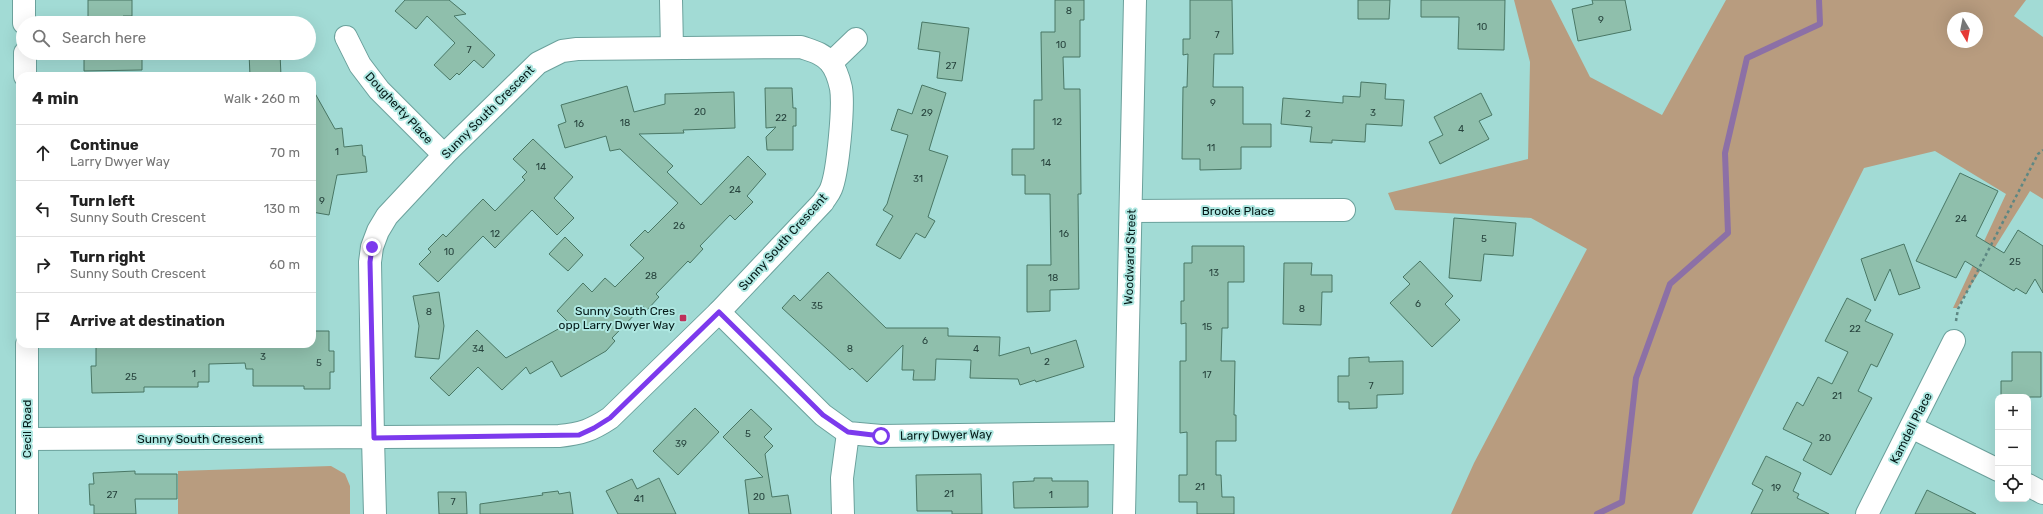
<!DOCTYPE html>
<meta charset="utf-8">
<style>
:root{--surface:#fff;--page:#f6f6f6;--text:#222;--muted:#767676;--line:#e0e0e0}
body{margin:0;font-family:Rubik,sans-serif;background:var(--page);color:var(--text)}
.controls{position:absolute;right:12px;bottom:12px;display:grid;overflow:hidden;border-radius:8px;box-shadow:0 4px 16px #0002}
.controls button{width:36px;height:36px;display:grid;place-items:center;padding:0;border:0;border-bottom:1px solid var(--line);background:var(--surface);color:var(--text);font:20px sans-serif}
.compass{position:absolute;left:1947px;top:12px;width:36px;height:36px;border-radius:50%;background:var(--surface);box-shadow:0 4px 16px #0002;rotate:170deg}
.stop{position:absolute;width:12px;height:12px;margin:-9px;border:3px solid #7c3aed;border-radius:50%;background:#fff}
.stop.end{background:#7c3aed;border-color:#fff;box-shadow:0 1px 4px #0008}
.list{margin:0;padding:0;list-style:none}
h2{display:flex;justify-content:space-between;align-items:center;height:52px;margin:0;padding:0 16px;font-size:17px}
h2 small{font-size:13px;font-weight:400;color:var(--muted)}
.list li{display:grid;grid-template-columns:26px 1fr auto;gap:12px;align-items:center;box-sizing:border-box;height:56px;padding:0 16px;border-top:1px solid var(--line)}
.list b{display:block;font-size:15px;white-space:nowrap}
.list p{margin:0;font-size:13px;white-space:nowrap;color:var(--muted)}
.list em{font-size:13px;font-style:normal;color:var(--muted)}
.icon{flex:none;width:22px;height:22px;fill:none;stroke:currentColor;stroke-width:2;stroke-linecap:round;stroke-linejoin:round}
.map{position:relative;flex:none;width:2043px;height:514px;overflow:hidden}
.search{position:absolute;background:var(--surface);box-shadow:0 4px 16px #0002;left:16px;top:16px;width:300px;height:44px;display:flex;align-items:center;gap:10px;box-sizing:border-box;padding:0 14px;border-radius:22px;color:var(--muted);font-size:15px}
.panel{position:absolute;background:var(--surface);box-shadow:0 4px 16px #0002;left:16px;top:72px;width:300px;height:276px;border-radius:12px}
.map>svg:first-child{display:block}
</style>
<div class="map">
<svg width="2043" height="514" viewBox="0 0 2043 514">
<rect width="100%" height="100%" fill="#a2dbd5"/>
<g fill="#b89c7f" fill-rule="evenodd">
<path d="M1514,0H1551L1590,77L1662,115L1726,0H2026L2014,16L2043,37V199L2030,191L1957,308H1953L2006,194L1935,151L1864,168L1692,514H1451L1474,463L1587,249L1531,218L1395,210L1388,193L1528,159L1530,62ZM1953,18H1977V42H1953Z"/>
<path d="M331,466L345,474L350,486V514H178V471Z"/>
</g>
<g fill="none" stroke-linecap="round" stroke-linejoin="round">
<path stroke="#8c70a6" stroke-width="6" d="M1597,514L1622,502L1636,378L1670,284L1728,233L1725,153L1747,58L1820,24L1819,0"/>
</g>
<g fill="#8fbfac" stroke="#497765">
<path d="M88,0H132V16H123L124,20L88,22Z"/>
<path d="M405,0H449L466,14L454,16L495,55L483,68L474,60L459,75L457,73L450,80L434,65L455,43L427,16L416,29L395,11Z"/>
<path d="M1055,0H1084V20H1080V57H1063L1064,89H1080L1081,194H1078L1079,289L1050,290V311L1027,312V265H1051L1050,194H1025V175H1012V149H1034V100H1042L1041,32H1055Z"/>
<path d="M1190,0H1232L1233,54H1214L1213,87H1243V124H1271V147H1241V169L1200,170V159H1182L1183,87H1187L1188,54L1183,55V39H1190Z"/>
<path d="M1358,0H1390L1389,19H1358Z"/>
<path d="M1421,0H1505L1504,50L1458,49L1459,17H1421Z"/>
<path d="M1592,0H1625L1631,30L1578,41L1572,9L1593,4Z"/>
<path d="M922,22L969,28L962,81L937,78L940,52L918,49Z"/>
<path d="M84,53H142V70L84,71Z"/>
<path d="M249,53H280L281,76H250Z"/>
<path d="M1361,82L1386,84L1385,99L1404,100L1402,126L1366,124L1365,142L1332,140V143L1310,142L1312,127L1281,124L1283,98L1343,103V96L1360,97Z"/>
<path d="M922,85L946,93L929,150L948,156L928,217L935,221L925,238L916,233L900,259L876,245L893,216L883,210L887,204L908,135L891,130L898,109L912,114Z"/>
<path d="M627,86L634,112L665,104V94L734,92L735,128L683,130L684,133L639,134L673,166L667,172L701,205L748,156L766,174L747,196L753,202L735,220L730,215L700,246L703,249L690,263L688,261L656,294L659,297L647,310L643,306L612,338L615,341L606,351L561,377L552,361L530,374L526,367L502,390L478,367L449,396L430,378L477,330L506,358L569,323L557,311L583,283L592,292L605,278L615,287L644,258L630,245L645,230L648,233L678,203L620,149L610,151L606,136L565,148L558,125L566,122L561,105Z"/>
<path d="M312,88L335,129L342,128L344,147L362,145L363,156H365L367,172L337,175L329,215L312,212Z"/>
<path d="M765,88H792L793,108H796V126H793V150H767L766,137L776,127L766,128Z"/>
<path d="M1481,93L1492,115L1479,121L1489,139L1440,164L1429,142L1443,135L1434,117Z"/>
<path d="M533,139L573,177L554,198L574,218L557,235L532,210L495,248L483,236L438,282L419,264L431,252L428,249L443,234L446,237L483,199L495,211L525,180L522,177L527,172L513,159Z"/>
<path d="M1960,173L1998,191L1976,236L2004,253L2018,230L2043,246V293L2035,279L2026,294L2016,288L2014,291L1965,261L1956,278L1916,261Z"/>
<path d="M1454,218L1516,223L1513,256L1484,254L1481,281L1449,278Z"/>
<path d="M565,237L583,255L568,271L549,254Z"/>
<path d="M1904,244L1920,288L1899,295L1890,269L1875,301L1861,259Z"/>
<path d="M1192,246H1244V282H1228V328H1222L1221,361H1235L1234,415H1236V441H1216V475H1221L1222,497H1234V514H1197V502H1179V475H1187V432L1180,433V361H1186V323L1181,324V301H1184V263H1192Z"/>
<path d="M1420,261L1453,296L1445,304L1460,320L1432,347L1390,303L1410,284L1403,277Z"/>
<path d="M1284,263H1312L1311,275H1332V292H1322L1321,325L1283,324Z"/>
<path d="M828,272L886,328H948V336L1000,337L999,356L1029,347L1031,354L1076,340L1084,367L1036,382L1035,380L1020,385L1018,379L970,378L971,360L936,359L935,380H913L914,370H902L903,345L867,382L852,368L850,370L782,308L794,295L800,301Z"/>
<path d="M439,292L444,326L439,359L415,357L419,326L413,296Z"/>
<path d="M1847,298L1871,310L1865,321L1893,334L1877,367L1871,364L1858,391L1872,398L1831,475L1803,460L1812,443L1783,429L1797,402L1803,406L1818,377L1832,384L1848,352L1825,341Z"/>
<path d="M312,331H329V351H334V372H330V389H304V386H253V369H246L245,363L209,364V382H198V387H144V392L92,393L91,366H96V344H312Z"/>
<path d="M2012,352H2041V397H2001V381H2012Z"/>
<path d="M1369,357V362L1403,361V394L1377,395V408L1349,409V402H1338V376H1349V358Z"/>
<path d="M695,408L719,432L678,475L653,451Z"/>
<path d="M751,409L772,429L764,437L773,446L765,454L772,497L788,495L791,514H749L745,480L763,477L723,437Z"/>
<path d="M1766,456L1801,473L1793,491L1799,494L1797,498L1829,514H1751L1763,490L1752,484Z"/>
<path d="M135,471V474H177V499H135L136,514H94V505H90L89,484H94L93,473Z"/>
<path d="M981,474L982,514H952V511H917L916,475Z"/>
<path d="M659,478L676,514H618L606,491L632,479L637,489Z"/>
<path d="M1034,478H1052V481H1088V507L1014,508L1013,482L1034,481Z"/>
<path d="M1927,490L1976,514H1915Z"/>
<path d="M558,491L559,494L570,492L573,514H480V504L543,495L542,493Z"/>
<path d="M438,492H466L467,514H439Z"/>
</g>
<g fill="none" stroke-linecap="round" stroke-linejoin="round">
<defs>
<g id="minor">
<path d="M24,0V23"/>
<path d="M671,0L672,48"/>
<path d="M346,37L360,65L379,90L444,155"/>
<path d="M25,53V76"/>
<path d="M831,63L856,39"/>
<path d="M1131,211L1344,210"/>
<path d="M719,312L823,415L848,433L881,436L1125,433"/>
<path d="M27,344V514"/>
<path d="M1911,427L1998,470"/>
<path d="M27,439L559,436C581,434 592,430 610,418L719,312L823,202C825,198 829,194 831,189C838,172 844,106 841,88C839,79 836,69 830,62C822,53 812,51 801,47L577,49L562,51L538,63L444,155L387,216L378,231L372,247L370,262L373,438L375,514"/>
<path d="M2028,485L2043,493"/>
<path d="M843,514L842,478L848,433"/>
<path d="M1124,514L1135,0"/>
<path d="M1867,514L1954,341"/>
</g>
</defs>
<use href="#minor" stroke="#6ba19c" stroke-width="24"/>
<path stroke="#5d8783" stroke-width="2.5" stroke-dasharray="3 3" stroke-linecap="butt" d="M1956,321L1958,309L2038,154L2043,150"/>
<use href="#minor" stroke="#fff" stroke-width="22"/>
</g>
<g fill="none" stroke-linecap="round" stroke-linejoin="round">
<path stroke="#7c3aed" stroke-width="5" d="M372,247L370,262L374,438L579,435L594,428L610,418L719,312L823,415L848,432L881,436"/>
</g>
<rect fill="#bf305b" stroke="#afe8e2" stroke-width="1.5" x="679" y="314" width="8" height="8" rx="2"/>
<g text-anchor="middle" stroke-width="4" stroke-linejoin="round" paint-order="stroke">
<g font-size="10" fill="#27433d">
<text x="1069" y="14">8</text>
<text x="1601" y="23">9</text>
<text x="1482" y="30">10</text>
<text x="1217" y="38">7</text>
<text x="1061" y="48">10</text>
<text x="469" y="53">7</text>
<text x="951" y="69">27</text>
<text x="1213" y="106">9</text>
<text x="700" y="115">20</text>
<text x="927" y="116">29</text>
<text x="1373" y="116">3</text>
<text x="1308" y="117">2</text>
<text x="781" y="121">22</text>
<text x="1057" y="125">12</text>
<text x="625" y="126">18</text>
<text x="579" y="127">16</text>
<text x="1461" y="132">4</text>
<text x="1211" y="151">11</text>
<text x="337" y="155">1</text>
<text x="1046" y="166">14</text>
<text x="541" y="170">14</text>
<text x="918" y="182">31</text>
<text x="735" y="193">24</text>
<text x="322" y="204">9</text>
<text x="1961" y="222">24</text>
<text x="679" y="229">26</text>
<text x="495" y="237">12</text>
<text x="1064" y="237">16</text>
<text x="1484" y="242">5</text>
<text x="449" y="255">10</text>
<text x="2015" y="265">25</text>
<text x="1214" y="276">13</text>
<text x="651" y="279">28</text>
<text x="1053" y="281">18</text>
<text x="1418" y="307">6</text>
<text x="817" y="309">35</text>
<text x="1302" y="312">8</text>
<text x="429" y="315">8</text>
<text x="1207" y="330">15</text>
<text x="1855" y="332">22</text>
<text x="925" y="344">6</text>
<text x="478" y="352">34</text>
<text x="850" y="352">8</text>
<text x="976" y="352">4</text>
<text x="263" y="360">3</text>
<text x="1047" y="365">2</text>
<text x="319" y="366">5</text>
<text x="194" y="377">1</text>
<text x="1207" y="378">17</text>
<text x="131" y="380">25</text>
<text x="1371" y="389">7</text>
<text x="1837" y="399">21</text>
<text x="748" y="437">5</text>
<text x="1825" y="441">20</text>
<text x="681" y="447">39</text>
<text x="1200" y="490">21</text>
<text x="1776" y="491">19</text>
<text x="949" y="497">21</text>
<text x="112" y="498">27</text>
<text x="1051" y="498">1</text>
<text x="759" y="500">20</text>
<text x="639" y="502">41</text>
<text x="453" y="505">7</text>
</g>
<g font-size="12" fill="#041a18" stroke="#afe8e2">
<text transform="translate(399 108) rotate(47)" y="4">Dougherty Place</text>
<text transform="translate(488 112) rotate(-45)" y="4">Sunny South Crescent</text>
<text x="1238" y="215">Brooke Place</text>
<text transform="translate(783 242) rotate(-48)" y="4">Sunny South Crescent</text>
<text transform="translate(1130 257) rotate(-88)" y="4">Woodward Street</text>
<text transform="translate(1911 428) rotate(-63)" y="4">Kamdell Place</text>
<text transform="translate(27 429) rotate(-90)" y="4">Cecil Road</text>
<text transform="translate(946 435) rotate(-1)" y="4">Larry Dwyer Way</text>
<text x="200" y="443">Sunny South Crescent</text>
</g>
<g font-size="12" fill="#041a18" stroke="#afe8e2" text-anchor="end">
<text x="675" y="315">Sunny South Cres<tspan x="675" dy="14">opp Larry Dwyer Way</tspan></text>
</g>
</g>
</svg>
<div class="controls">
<button>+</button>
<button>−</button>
<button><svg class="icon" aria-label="locate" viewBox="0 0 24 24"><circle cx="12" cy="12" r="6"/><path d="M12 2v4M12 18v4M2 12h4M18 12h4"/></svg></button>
</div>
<svg class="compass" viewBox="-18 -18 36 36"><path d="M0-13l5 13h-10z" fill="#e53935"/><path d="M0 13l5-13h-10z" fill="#767676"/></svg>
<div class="stop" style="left:881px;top:436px"></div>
<div class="stop end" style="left:372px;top:247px"></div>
<div class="search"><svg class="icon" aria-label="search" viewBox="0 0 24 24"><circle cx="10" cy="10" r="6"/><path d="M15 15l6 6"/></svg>Search here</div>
<section class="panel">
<h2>4 min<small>Walk · 260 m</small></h2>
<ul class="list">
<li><svg class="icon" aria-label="ahead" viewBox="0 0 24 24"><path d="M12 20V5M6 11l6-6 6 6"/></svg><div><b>Continue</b><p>Larry Dwyer Way</p></div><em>70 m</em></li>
<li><svg class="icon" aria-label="left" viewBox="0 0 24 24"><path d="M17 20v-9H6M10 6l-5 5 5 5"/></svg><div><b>Turn left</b><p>Sunny South Crescent</p></div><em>130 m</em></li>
<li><svg class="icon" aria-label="right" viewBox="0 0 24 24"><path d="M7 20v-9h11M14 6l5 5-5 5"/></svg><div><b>Turn right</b><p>Sunny South Crescent</p></div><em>60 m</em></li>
<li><svg class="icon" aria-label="arrive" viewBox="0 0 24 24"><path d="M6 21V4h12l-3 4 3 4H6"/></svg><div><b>Arrive at destination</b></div></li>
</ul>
</section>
</div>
